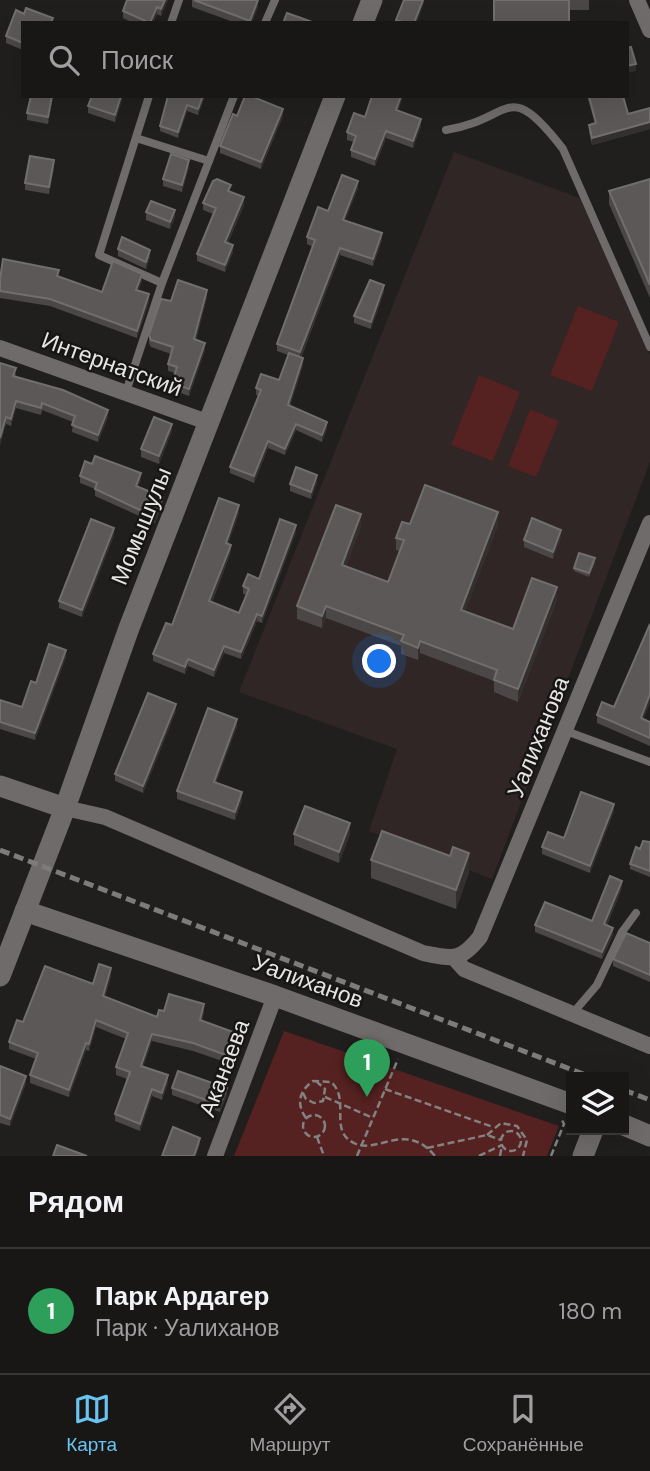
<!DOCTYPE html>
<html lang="ru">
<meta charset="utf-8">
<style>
:root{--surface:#191616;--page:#221f1f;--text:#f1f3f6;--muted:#9f9fa1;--line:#373535;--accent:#69c4f1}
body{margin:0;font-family:"DM Sans",sans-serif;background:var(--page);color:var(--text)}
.controls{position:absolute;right:21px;bottom:21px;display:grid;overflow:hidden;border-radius:0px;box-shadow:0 7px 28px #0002}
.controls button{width:63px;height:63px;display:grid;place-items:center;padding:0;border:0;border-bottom:2px solid var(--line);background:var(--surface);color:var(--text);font:35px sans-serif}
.you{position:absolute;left:380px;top:662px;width:24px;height:24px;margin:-18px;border:5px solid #fff;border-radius:50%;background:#1a73e8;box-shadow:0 0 0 10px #1a73e833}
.badge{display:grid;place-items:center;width:46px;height:46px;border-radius:50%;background:var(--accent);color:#fff;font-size:23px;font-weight:700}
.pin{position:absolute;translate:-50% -58px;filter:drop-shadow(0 2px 4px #0008)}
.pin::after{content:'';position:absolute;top:37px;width:24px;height:21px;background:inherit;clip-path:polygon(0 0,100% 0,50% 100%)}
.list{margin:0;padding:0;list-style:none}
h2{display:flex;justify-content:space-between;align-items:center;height:91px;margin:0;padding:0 28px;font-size:30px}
h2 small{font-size:23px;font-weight:400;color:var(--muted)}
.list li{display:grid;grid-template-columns:46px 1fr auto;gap:21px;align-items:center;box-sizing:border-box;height:126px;padding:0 28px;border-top:2px solid var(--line)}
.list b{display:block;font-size:26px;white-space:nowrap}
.list p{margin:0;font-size:23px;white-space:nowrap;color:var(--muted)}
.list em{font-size:23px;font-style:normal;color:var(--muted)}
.icon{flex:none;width:38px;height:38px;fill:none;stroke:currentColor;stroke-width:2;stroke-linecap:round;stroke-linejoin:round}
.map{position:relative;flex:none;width:650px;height:1156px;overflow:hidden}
.search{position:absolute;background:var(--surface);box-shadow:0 7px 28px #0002;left:21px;right:21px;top:21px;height:77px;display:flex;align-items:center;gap:18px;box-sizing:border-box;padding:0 24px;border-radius:0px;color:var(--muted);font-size:26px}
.sheet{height:217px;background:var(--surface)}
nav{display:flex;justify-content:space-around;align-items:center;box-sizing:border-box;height:98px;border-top:2px solid var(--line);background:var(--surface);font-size:19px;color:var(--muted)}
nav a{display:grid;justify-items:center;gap:4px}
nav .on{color:var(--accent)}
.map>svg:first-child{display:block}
</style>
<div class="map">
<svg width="650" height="1156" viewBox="0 0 650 1156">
<rect width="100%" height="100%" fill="#211e1e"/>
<path fill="#302625" d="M454,152L580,198L650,355V462L492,879L369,831L397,749L239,692Z"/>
<g fill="#552121">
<path d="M578,306L619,322L592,391L550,375Z"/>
<path d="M479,375L520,392L493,461L451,445Z"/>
<path d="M530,409L559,421L536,477L508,466Z"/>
<path d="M284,1031L559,1126L547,1156H234Z"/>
</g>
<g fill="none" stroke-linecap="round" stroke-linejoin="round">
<g stroke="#848181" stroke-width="2.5" stroke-dasharray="7 3.5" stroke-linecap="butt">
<path d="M385,1089L493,1127"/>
<path d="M303,1093L306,1099L314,1103L323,1101L325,1089L317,1082"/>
<path d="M325,1097L373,1118"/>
<circle cx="314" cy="1126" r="11"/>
<path d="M306,1118C296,1104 299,1091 313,1081L331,1082C351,1099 328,1131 354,1143C378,1155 405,1120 435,1156"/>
<circle cx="511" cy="1141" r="10"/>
<path d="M487,1135L501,1123L517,1126L527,1140L523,1156"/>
<path d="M317,1137L324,1156"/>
<path d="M427,1148L487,1135L501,1140"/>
<path d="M357,1156L398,1059"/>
<path d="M479,1156L502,1145"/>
<path d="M500,1156L502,1145"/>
<path d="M551,1156L564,1124L562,1120"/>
</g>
<g stroke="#6f6b6b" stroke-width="8">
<path d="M171,23L179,0"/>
<path d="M265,23L275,0"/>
<path d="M149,96L99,255L162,283"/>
<path d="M446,130C513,120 506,75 563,149L650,347"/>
<path d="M136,138L209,161"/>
<path d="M125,395L162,283L234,96"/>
<path d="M566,731L650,762"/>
<path d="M573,1013L597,985L622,932L636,913"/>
</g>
<g stroke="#6f6b6b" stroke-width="16">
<path d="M637,0L650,30"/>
<path d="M0,348L210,423"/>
<path d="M65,808L105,817L423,953C453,959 460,962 480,937L650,523"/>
<path d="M455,959L464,969L650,1046"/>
<path d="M215,1156L275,996"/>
</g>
<g stroke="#6f6b6b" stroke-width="21">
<path d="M363,23L372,0"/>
<path d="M0,786L65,808"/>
<path d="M25,911L275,996L571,1104"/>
<path d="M0,976L65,808L129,628L335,96"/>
<path d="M624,1125L650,1136"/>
<path d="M583,1156L593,1130"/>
</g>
<g stroke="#7e7b7b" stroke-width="5" stroke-dasharray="10 5" stroke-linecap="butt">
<path d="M0,850L591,1077"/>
<path d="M624,1090L650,1100"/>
</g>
</g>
<g fill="#4b4747">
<path d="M168,0L161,16L157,14L153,23H133L123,18V11Z"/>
<path d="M192,0H258V6L252,23H236L192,7Z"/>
<path d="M493,0H589V10H569Z"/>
<path d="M24,14L53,23H23V50L6,43V36Z"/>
<path d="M31,96H53L48,124L27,120V113Z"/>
<path d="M123,96L115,122L88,113V106Z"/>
<path d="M168,96H205L198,115L187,111L178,138L160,131V126Z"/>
<path d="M372,96H403L398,111L421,126L413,148L386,138L375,166L351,157V150L354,142L347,140V132L365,117Z"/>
<path d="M587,96H623L628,114L650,108V129L592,145L589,132V125L595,124Z"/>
<path d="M237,116H283L261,169L220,153V146Z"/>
<path d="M189,167L182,192L163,186V179Z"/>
<path d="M54,168L49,194L25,190V183Z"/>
<path d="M650,179V298L609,204V191Z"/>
<path d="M358,188L345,220L382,240L373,266L340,255L301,358L303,365L290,406L327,429L322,442L296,430L285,455L268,448L254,483L230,473V467L259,396L256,395V388L279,380L288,355L277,351V344L313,247L307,244V237L328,211Z"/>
<path d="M231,192L244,205L228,243L233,252L225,272L197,261V254L213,214L203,210V203Z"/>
<path d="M146,212L175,217L170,229L146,220Z"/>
<path d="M118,249L150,257L146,269L118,256Z"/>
<path d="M59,276L102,292L142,281L138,290L149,302L137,338L50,306L0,298V279Z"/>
<path d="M384,292L371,329L354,323V316Z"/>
<path d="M207,297L196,340L205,350L189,396L172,390V383L175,373L168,371V364L171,354L151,347L149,343V335L171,301Z"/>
<path d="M0,363L16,374L15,377L108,417L98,442L72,432L73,422L42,410L41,415L16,408L11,426L6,424L0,445Z"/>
<path d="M172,431L159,464L141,457V449Z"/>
<path d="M80,476L141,480L138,487L163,504L155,523L95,496V489L80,483Z"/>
<path d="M317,482L311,499L290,491V484Z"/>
<path d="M239,513L228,544L231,552L212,602L239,613L247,595L243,594V586L259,579L296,532L262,623L257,621L241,659L224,653L214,677L188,666L185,674L153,661V654L172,625Z"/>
<path d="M410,524L498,525L465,611L513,629L557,600L518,702L494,692V681L420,653L418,660L401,654V646L326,618L322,628L297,619V606L361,526L346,566L388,582L400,551L396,550V538Z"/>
<path d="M114,535L82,617L59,608V601Z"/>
<path d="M561,537L553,559L524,547V540Z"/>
<path d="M595,562L589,577L574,571V568Z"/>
<path d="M650,624V702L643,719L650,722V746L597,723V715L614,707Z"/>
<path d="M66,657L35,740L0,729V700L22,707L36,683Z"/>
<path d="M176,711L143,793L115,781V774Z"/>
<path d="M237,726L216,783L242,800L235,820L177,799V791Z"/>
<path d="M614,811L590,873L542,854V847L564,838Z"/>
<path d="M294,834H350L339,863L294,845Z"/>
<path d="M650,842V877L630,869V864L640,849Z"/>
<path d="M371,860L469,872L456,909L371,878Z"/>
<path d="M622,888L607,925L613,935L602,959L535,932V925L592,921Z"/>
<path d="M650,943V982L613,966V959Z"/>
<path d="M111,976L105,997L157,1017L164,1011H204L202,1021L239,1041L231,1064L193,1051L152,1041L143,1067L168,1083L162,1100L152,1096L140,1131L115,1121V1114L127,1079L116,1075V1067L126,1039L96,1027L89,1051L86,1050L69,1097L30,1083V1075L36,1059L9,1049V1042L23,1022Z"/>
<path d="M0,1066L26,1083L10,1126L0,1123Z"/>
<path d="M172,1088L227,1095L220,1112L172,1095Z"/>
</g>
<g fill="#332f2f">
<path d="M165,0H168L161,16V9Z"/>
<path d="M258,0V6L252,23H250Z"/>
<path d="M423,0H424V3L417,23H414Z"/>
<path d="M157,7V14L153,23H150Z"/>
<path d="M636,64V71L627,73V66Z"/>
<path d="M52,96H53L48,124V117Z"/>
<path d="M121,96H123V98L115,122V115Z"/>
<path d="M203,96H205L198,115V109Z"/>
<path d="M401,96H403L396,117V110Z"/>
<path d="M187,105V111L178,138V132Z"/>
<path d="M283,109V116L261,169V162Z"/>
<path d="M421,119V126L413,148V141Z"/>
<path d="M650,122V129L592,145V138Z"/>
<path d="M386,131V138L375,166V159Z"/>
<path d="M54,160V168L49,194V187Z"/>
<path d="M189,160V167L182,192V185Z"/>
<path d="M358,181V188L343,227V220Z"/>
<path d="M244,197V205L225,249V242Z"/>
<path d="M175,210V217L170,229V222Z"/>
<path d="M382,233V240L373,266V259Z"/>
<path d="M233,245V252L225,272V265Z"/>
<path d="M340,248V255L300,359V352Z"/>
<path d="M150,250V257L146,269V262Z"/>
<path d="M142,274V281L136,297V290Z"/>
<path d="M384,285V292L371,329V322Z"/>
<path d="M207,290V297L194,347V339Z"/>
<path d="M149,294V302L137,338V331Z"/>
<path d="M205,343V350L189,396V389Z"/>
<path d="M303,358V365L288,412V405Z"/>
<path d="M16,401V408L11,426V419Z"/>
<path d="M108,410V417L98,442V435Z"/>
<path d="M6,417V424L0,445V438Z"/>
<path d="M327,422V429L322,442V435Z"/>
<path d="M172,424V431L159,464V456Z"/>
<path d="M296,424V430L285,455V449Z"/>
<path d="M268,441V448L254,483V476Z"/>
<path d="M141,473V480L136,493V486Z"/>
<path d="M317,475V482L311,499V492Z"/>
<path d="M163,497V504L155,523V517Z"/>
<path d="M239,505V513L226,550V543Z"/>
<path d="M498,512V525L461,622V610Z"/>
<path d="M361,514V526L342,577V565Z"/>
<path d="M296,525V532L262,623V616Z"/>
<path d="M114,528V535L82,617V610Z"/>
<path d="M561,530V537L553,559V552Z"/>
<path d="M231,545V552L209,608V601Z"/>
<path d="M557,587V600L518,702V689Z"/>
<path d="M326,606V618L322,628V616Z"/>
<path d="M257,614V621L241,659V652Z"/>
<path d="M420,641V653L418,660V648Z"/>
<path d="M224,646V653L214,677V670Z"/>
<path d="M66,650V657L35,740V733Z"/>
<path d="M188,659V666L185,674V667Z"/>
<path d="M650,694V702L641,726V718Z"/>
<path d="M176,704V711L143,793V786Z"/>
<path d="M237,719V726L214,789V782Z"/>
<path d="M242,792V800L235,820V812Z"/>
<path d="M614,804V811L590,873V866Z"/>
<path d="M350,823V834L339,863V852Z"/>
<path d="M469,853V872L456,909V890Z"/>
<path d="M622,881V888L604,931V924Z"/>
<path d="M613,928V935L602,959V952Z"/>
<path d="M111,968V976L103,1003V996Z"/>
<path d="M204,1004V1011L200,1027V1020Z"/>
<path d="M96,1020V1027L89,1051V1044Z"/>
<path d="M152,1034V1041L141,1073V1066Z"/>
<path d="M239,1034V1041L231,1064V1057Z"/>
<path d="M86,1043V1050L69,1097V1090Z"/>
<path d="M168,1075V1083L162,1100V1093Z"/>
<path d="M26,1076V1083L10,1126V1119Z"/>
<path d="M227,1088V1095L220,1112V1105Z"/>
<path d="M152,1089V1096L140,1131V1124Z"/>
<path d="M200,1138V1145L196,1156H194Z"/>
</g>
<g fill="#5c5858" stroke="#716e6e" stroke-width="2">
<path d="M127,0H165L161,9L157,7L150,23L123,11Z"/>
<path d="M194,0H258L250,21Z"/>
<path d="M404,0H423L414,23H406L396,20Z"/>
<rect x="494" y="0" width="75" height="23"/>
<path d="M26,8L53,18L51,23H23V43L6,36L16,10L24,14Z"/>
<path d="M287,13L315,23H283Z"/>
<path d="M631,47L636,64L627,66V48Z"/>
<path d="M31,96H52L48,117L27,113Z"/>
<path d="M92,96H121L115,115L88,106Z"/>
<path d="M168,96H203L198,109L187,105L178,132L160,126Z"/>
<path d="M245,96H251L283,109L261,162L220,146L233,114L237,116Z"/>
<path d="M372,96H401L396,110L421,119L413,141L386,131L375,159L351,150L356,136L347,132L354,113L365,117Z"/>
<path d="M589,96H623L628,114L650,108V122L592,138L589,125L596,123Z"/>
<path d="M171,154L189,160L182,185L163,179Z"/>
<path d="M30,156L54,160L49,187L25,183Z"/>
<path d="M342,175L358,181L343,220L382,233L373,259L340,248L300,352L277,344L315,240L307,237L318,207L328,211Z"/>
<path d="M217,179L231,185L228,191L244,197L225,242L233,245L225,265L197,254L216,208L203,203L213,181Z"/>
<path d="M650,179V285L609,191Z"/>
<path d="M151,201L175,210L170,222L146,212Z"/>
<path d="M122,237L150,250L146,262L118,249Z"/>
<path d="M3,259L59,270L57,276L102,292L113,261L142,274L136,290L149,294L137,331L50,299L0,291V279Z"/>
<path d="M178,280L207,290L194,339L205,343L189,389L172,383L177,367L168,364L173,347L151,340L149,335L161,299L171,301Z"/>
<path d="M370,280L384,285L371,322L354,316Z"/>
<path d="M289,353L303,358L288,405L327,422L322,435L296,424L285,449L268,441L254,476L230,467L261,390L256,388L261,374L279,380Z"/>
<path d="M0,363L16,368L13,376L63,390L108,410L98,435L72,425L75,416L42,403L41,408L16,401L11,419L6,417L0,438Z"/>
<path d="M154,417L172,424L159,456L141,449Z"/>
<path d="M95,456L141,473L136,486L163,497L155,517L95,489L97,483L80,476L85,461L92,464Z"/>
<path d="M296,467L317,475L311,492L290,484Z"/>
<path d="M425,485L498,512L461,610L513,629L532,578L557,587L518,689L494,680L497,670L420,641L418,648L401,641L404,635L326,606L322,616L297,606L336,505L361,514L342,565L388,582L404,540L396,538L402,522L410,524Z"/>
<path d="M219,498L239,505L226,543L231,545L209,601L239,613L249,589L243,586L248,574L259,579L280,519L296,525L262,616L257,614L241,652L224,646L214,670L188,659L185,667L153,654L166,623L172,625Z"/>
<path d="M532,518L561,530L553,552L524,540Z"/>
<path d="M91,519L114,528L82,610L59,601Z"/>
<path d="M579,553L595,558L589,573L574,568Z"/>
<path d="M650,624V694L641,718L650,722V738L597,715L602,702L614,707Z"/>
<path d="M49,644L66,650L35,733L0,722V700L22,707L31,681L36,683Z"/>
<path d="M148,693L176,704L143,786L115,774Z"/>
<path d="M208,708L237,719L214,782L242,792L235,812L177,791Z"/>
<path d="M581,792L614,804L590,866L542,847L548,832L564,838Z"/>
<path d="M305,806L350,823L339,852L294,834Z"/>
<path d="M382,831L450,856L453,847L469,853L456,890L371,860Z"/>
<path d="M643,841L650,842V871L630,864L636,847L640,849Z"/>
<path d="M610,876L622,881L604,924L613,928L602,952L535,925L545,902L592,921Z"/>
<path d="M626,933L650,943V975L613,959Z"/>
<path d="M99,964L111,968L103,996L157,1017L159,1010L164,1011L169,994L204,1004L200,1020L239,1034L231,1057L193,1043L152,1034L141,1066L168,1075L162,1093L152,1089L140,1124L115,1114L130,1072L116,1067L128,1033L96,1020L89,1044L86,1043L69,1090L30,1075L38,1053L9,1042L17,1020L23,1022L45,966L93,984Z"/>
<path d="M0,1066L26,1076L10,1119L0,1115Z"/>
<path d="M178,1071L227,1088L220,1105L172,1088Z"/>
<path d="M173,1127L200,1138L194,1156H162Z"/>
<path d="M57,1145L87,1156H53Z"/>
</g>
<g text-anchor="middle" stroke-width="5" stroke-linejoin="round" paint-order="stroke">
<g font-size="23" fill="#e7e4e4" stroke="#181515">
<text transform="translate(112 364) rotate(20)" y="8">Интернатский</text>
<text transform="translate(141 526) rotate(-68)" y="8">Момышулы</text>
<text transform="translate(538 737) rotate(-68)" y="8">Уалиханова</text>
<text transform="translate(308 981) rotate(20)" y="8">Уалиханов</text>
<text transform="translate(224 1068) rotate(-69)" y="8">Аканаева</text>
</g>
</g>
</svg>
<div class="controls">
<button><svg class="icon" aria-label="layers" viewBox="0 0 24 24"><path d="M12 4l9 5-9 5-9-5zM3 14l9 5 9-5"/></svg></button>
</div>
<div class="you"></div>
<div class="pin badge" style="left:367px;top:1097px;background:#2e9e5b">1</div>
<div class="search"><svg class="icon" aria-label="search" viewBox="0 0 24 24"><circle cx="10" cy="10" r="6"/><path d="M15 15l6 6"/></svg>Поиск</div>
</div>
<section class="sheet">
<h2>Рядом<small></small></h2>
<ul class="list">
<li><span class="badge" style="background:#2e9e5b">1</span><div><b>Парк Ардагер</b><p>Парк · Уалиханов</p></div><em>180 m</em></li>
</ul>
</section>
<nav>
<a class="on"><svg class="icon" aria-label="map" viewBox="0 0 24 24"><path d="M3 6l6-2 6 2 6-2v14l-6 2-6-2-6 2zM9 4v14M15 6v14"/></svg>Карта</a>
<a><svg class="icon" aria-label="directions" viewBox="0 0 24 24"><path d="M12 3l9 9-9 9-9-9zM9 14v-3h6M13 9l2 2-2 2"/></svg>Маршрут</a>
<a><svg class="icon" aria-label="saved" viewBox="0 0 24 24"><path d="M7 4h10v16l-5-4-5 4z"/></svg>Сохранённые</a>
</nav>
